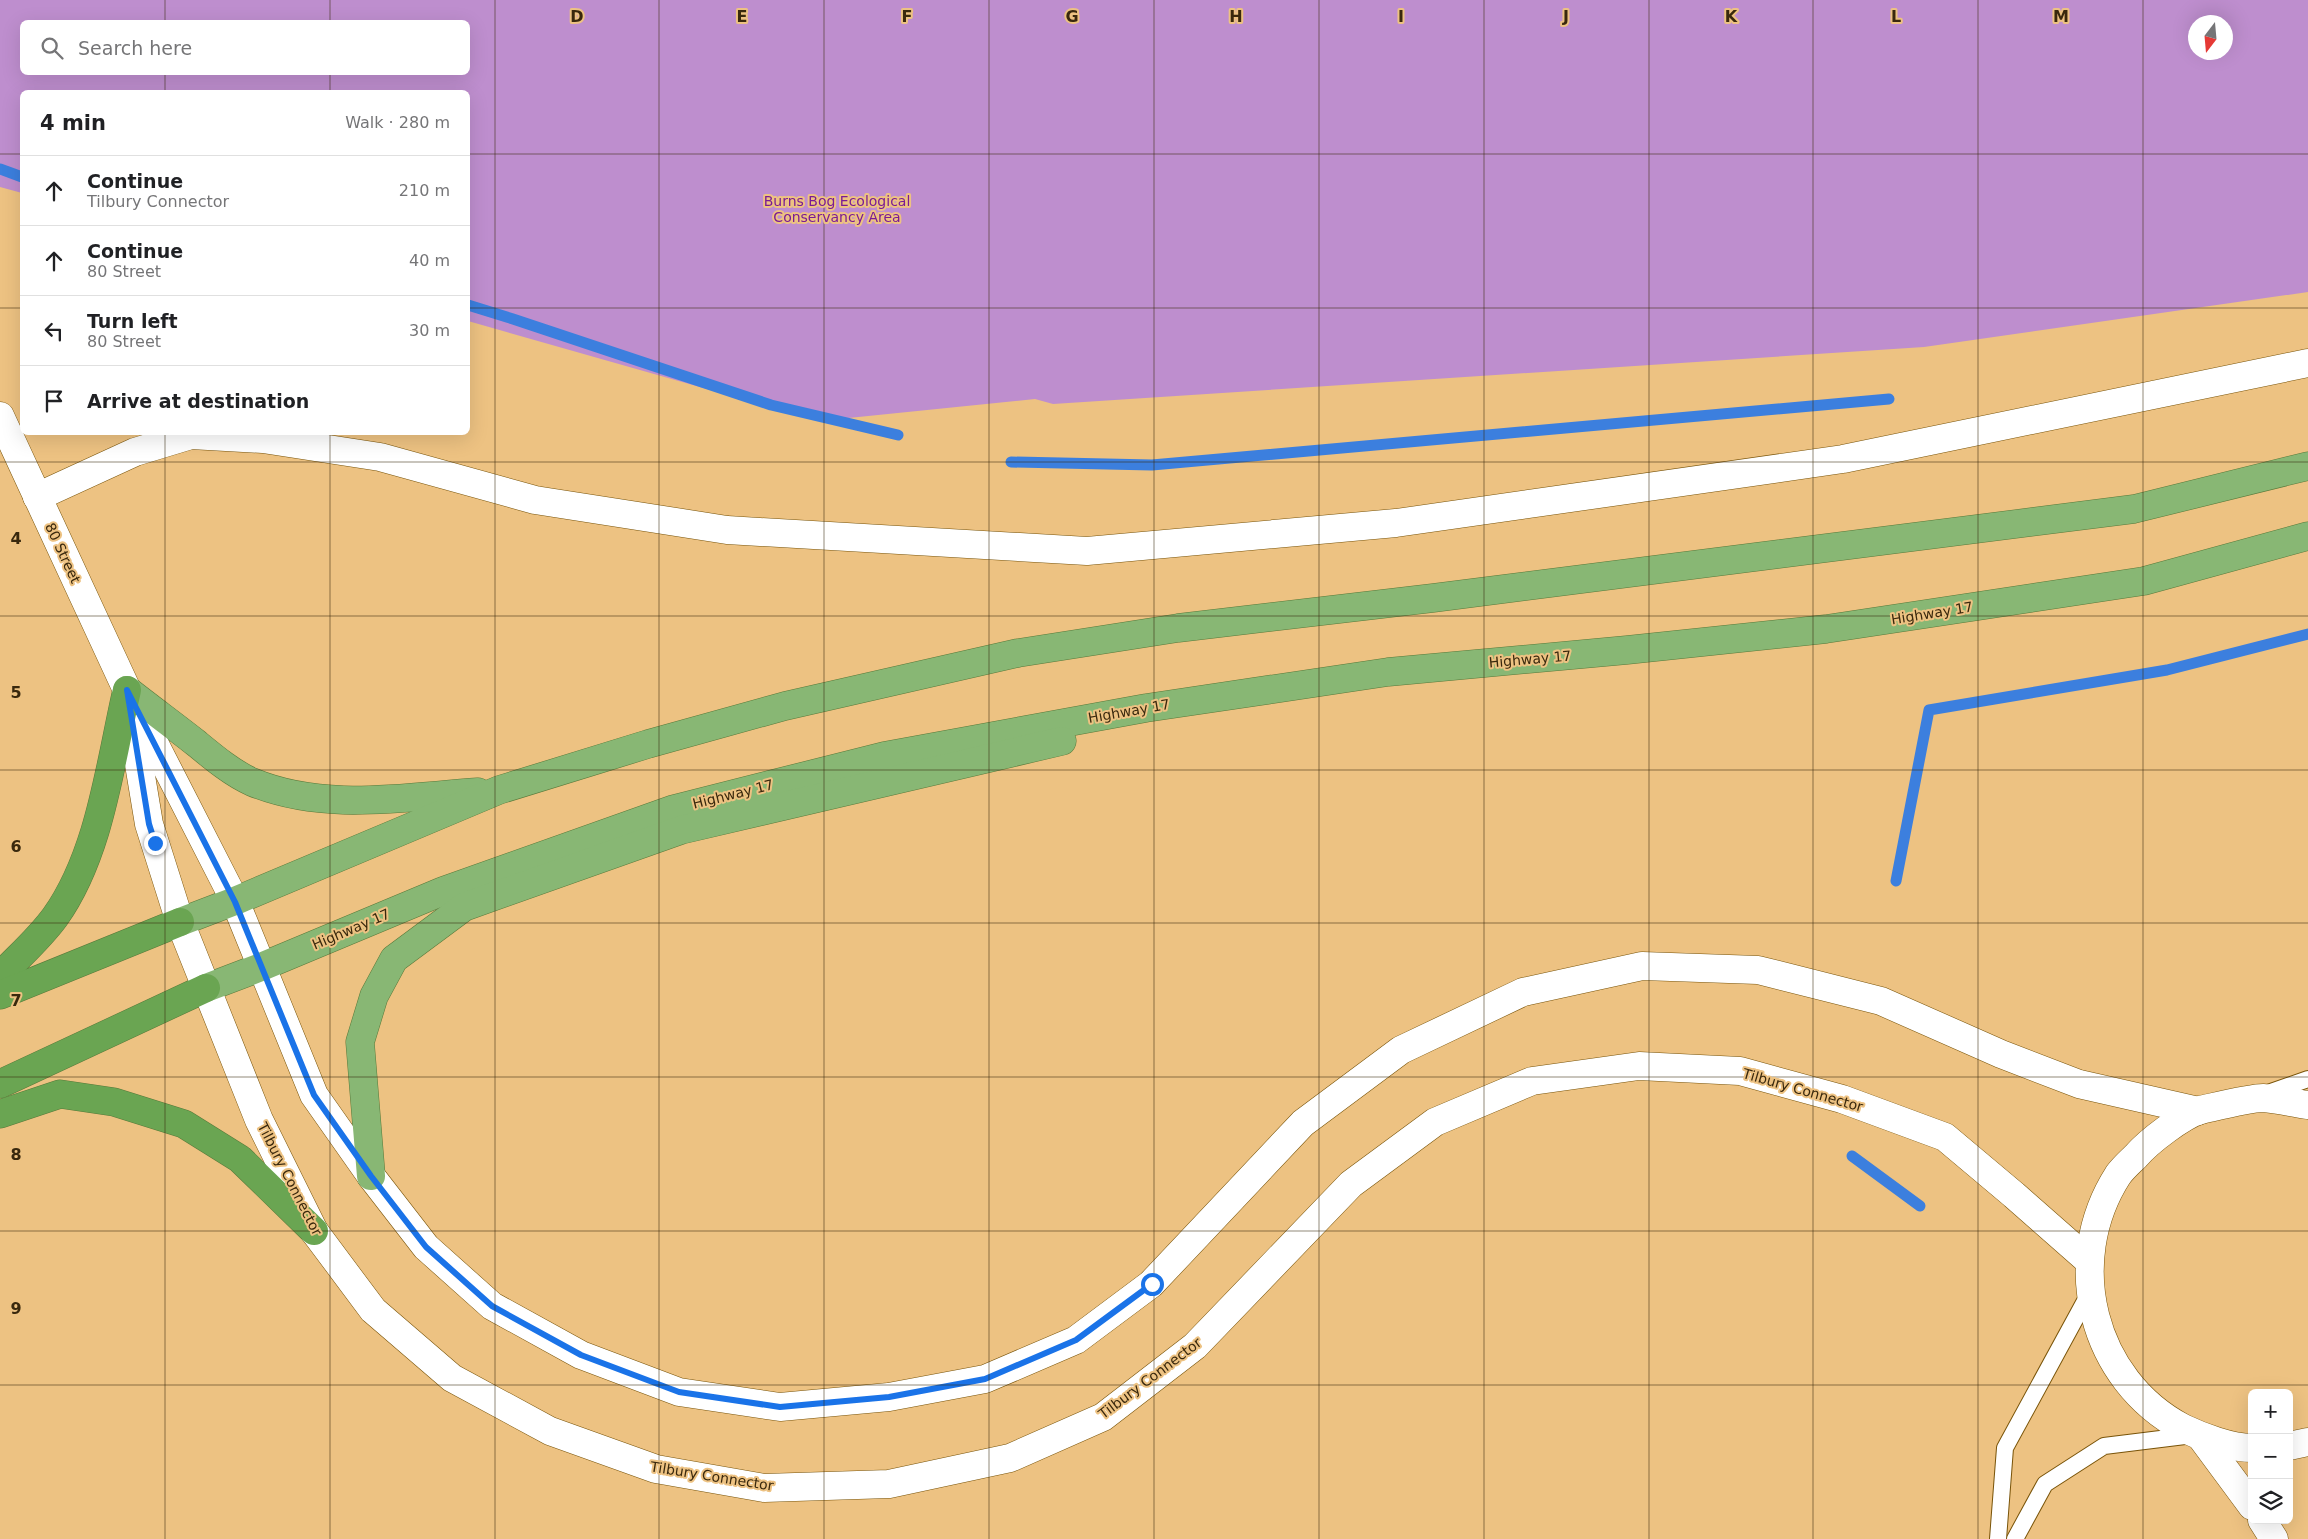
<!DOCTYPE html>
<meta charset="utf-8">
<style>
:root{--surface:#fff;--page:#f2f2f2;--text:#202124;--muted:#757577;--line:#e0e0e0}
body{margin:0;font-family:"DejaVu Sans",sans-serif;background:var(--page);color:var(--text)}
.controls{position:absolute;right:15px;bottom:15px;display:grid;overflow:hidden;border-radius:8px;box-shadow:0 5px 20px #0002}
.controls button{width:45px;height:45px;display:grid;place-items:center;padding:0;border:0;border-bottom:1px solid var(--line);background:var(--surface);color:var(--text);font:25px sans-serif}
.compass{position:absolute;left:2188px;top:15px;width:45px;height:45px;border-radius:50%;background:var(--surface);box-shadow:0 5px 20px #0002;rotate:196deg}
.stop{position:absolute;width:15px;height:15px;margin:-11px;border:4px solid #1a73e8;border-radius:50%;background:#fff}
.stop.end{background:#1a73e8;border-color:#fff;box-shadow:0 1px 5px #0008}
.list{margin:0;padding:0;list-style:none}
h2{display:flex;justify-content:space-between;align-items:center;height:65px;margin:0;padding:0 20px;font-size:21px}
h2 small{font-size:16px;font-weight:400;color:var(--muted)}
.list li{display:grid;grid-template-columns:32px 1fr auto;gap:15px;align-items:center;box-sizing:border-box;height:70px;padding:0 20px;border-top:1px solid var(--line)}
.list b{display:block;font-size:19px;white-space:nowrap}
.list p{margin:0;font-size:16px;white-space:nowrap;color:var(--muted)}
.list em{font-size:16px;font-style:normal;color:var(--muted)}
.icon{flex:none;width:28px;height:28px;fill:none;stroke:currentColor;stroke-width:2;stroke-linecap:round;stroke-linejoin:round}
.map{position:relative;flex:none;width:2308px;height:1539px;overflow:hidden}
.search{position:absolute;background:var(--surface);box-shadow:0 5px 20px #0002;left:20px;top:20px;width:450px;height:55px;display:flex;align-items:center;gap:12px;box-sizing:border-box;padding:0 18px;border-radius:8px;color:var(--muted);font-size:19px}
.panel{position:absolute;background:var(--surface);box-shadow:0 5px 20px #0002;left:20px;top:90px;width:450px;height:345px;border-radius:8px}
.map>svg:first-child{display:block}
</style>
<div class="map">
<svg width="2308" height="1539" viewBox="0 0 2308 1539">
<rect width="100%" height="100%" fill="#edc282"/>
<path fill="#be8ece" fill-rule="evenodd" d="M0,0H2308V292L1924,347L1053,404L1035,399L819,421L468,321V92H22V193L0,187ZM22,22H468V72H22ZM2196,22H2226V52H2196Z"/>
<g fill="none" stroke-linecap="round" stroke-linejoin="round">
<g stroke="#3c7fde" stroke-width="11">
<path d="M0,169L22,177"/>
<path d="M468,305L513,319L771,405L898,435"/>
<path d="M1011,462L1152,465L1889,399"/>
<path d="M1896,881L1929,710L2167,670L2308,634"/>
<path d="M1852,1156L1920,1206"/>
</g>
<defs>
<g id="service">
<path d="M2265,1094L2308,1079"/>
<path d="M1998,1539L2005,1448L2091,1290"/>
<path d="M2015,1539L2045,1484L2104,1446L2193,1435"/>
</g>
<g id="minor">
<path d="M0,416L127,690L235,901"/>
<path d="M37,497L135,452L191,435L263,439L380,457L535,500L727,530L1087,551L1396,523L1843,459L2308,363"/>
<path d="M131,716L149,824L180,922"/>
</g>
<g id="tertiary">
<path d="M235,901L314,1095L371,1176L426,1247L492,1306L581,1355L679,1392L780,1407L889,1397L985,1379L1076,1340L1151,1284L1303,1123L1401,1050L1523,992L1642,966L1758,970L1881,1001L2001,1054L2079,1084L2198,1111"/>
<path d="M180,922L259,1120L314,1231L373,1310L452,1378L550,1431L656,1469L764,1488L889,1484L1010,1458L1103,1417L1195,1346L1351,1184L1435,1122L1532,1081L1639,1066L1740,1071L1842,1099L1945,1137L2014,1195L2089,1261"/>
<path d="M2201,1437L2252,1506"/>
<path d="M2289,1446L2308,1442"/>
<path d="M2252,1448C2231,1448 2202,1437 2183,1428C2092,1380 2062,1262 2118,1175C2123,1168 2130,1162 2136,1156C2149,1141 2182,1116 2200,1110C2214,1107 2250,1098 2263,1098C2278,1099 2293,1103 2308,1105"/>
<path d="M2262,1520L2274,1539"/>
</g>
<g id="trunk">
<path d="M127,690C150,708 173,725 196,743C213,757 232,773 252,782C324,812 403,797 478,792"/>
<path d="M180,922L235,901L499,790L648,744L785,706L1018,653L1178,628L1433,598L2134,509L2308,466"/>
<path d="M206,988L261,967L443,891L674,809L884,756L1146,708L1388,672L1627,650L1826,629L2144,581L2308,536"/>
<path d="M371,1176L360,1042L374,996L394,959L464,907L681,830L1062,741"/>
</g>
<g id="motorway">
<path d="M0,976C18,957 39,939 55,917C100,854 110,764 127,690"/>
<path d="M0,995L180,922"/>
<path d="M0,1084L206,988"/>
<path d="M0,1114L60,1094L114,1102L184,1124L240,1159L314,1231"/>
</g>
</defs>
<use href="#service" stroke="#795409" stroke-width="18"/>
<use href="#minor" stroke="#795409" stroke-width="29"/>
<use href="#tertiary" stroke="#795409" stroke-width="29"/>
<use href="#trunk" stroke="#59793a" stroke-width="29"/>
<use href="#motorway" stroke="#59793a" stroke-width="29"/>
<use href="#service" stroke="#fff" stroke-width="16"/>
<use href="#minor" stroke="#fff" stroke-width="28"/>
<use href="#tertiary" stroke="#fff" stroke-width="28"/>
<use href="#trunk" stroke="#88b774" stroke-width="28"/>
<use href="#motorway" stroke="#6aa552" stroke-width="28"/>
</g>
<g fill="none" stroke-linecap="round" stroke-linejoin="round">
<path stroke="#1a73e8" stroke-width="6" d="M155,843L149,824L127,690L235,902L314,1095L371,1176L426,1247L492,1306L581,1355L679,1392L780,1407L889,1397L985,1379L1076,1340L1152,1284"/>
</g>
<path fill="none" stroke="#39280d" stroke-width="1" stroke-opacity="0.55" d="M165,0V22M330,0V22M495,0V1539M659,0V1539M824,0V1539M989,0V1539M1154,0V1539M1319,0V1539M1484,0V1539M1649,0V1539M1813,0V1539M1978,0V1539M2143,0V1539M165,72V92M330,72V92M0,154H22M468,154H2308M0,308H22M468,308H2308M165,432V1539M330,432V1539M0,462H2308M0,616H2308M0,770H2308M0,923H2308M0,1077H2308M0,1231H2308M0,1385H2308"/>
<g text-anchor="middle" stroke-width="4" stroke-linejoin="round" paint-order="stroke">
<g font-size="14" fill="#7a1b94" stroke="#edc282">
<text x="837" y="206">Burns Bog Ecological<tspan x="837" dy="16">Conservancy Area</tspan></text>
</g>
<g font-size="14" fill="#39280d" stroke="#edc282">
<text transform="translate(63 553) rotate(65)" y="5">80 Street</text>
<text transform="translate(1932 613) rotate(-9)" y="5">Highway 17</text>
<text transform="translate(1530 659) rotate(-5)" y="5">Highway 17</text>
<text transform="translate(1129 711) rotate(-10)" y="5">Highway 17</text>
<text transform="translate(733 794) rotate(-14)" y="5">Highway 17</text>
<text transform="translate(351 929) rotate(-23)" y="5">Highway 17</text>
<text transform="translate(1803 1090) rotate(16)" y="5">Tilbury Connector</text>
<text transform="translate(290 1179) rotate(63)" y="5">Tilbury Connector</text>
<text transform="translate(1150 1378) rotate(-37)" y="5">Tilbury Connector</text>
<text transform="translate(712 1476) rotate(9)" y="5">Tilbury Connector</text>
</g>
</g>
<g font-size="16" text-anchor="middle" font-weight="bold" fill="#39280d" stroke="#edc282" stroke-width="4" stroke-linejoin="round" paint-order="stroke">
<text x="577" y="22">D</text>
<text x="742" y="22">E</text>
<text x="907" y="22">F</text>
<text x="1072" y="22">G</text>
<text x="1236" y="22">H</text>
<text x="1401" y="22">I</text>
<text x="1566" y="22">J</text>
<text x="1731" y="22">K</text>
<text x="1896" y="22">L</text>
<text x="2061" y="22">M</text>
<text x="16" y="544">4</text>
<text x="16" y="698">5</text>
<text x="16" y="852">6</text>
<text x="16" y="1006">7</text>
<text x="16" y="1160">8</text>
<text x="16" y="1314">9</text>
</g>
</svg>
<div class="controls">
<button>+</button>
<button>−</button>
<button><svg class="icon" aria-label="layers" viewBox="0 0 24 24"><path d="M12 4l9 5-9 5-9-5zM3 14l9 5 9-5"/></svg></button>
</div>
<svg class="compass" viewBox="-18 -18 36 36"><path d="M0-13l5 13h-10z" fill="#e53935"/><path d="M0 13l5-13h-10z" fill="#757577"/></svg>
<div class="stop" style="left:1152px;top:1284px"></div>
<div class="stop end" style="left:155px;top:843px"></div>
<div class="search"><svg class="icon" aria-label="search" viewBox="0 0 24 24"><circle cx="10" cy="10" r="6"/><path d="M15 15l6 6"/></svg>Search here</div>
<section class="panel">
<h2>4 min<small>Walk · 280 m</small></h2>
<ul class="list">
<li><svg class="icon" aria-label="ahead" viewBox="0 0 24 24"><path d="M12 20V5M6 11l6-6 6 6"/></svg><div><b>Continue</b><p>Tilbury Connector</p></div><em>210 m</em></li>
<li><svg class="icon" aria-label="ahead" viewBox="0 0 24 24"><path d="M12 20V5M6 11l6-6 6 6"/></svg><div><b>Continue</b><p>80 Street</p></div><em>40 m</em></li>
<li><svg class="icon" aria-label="left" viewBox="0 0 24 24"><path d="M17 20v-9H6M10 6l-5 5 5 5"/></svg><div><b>Turn left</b><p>80 Street</p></div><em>30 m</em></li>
<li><svg class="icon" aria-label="arrive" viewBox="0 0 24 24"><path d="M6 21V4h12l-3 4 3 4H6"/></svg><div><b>Arrive at destination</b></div></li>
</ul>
</section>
</div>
